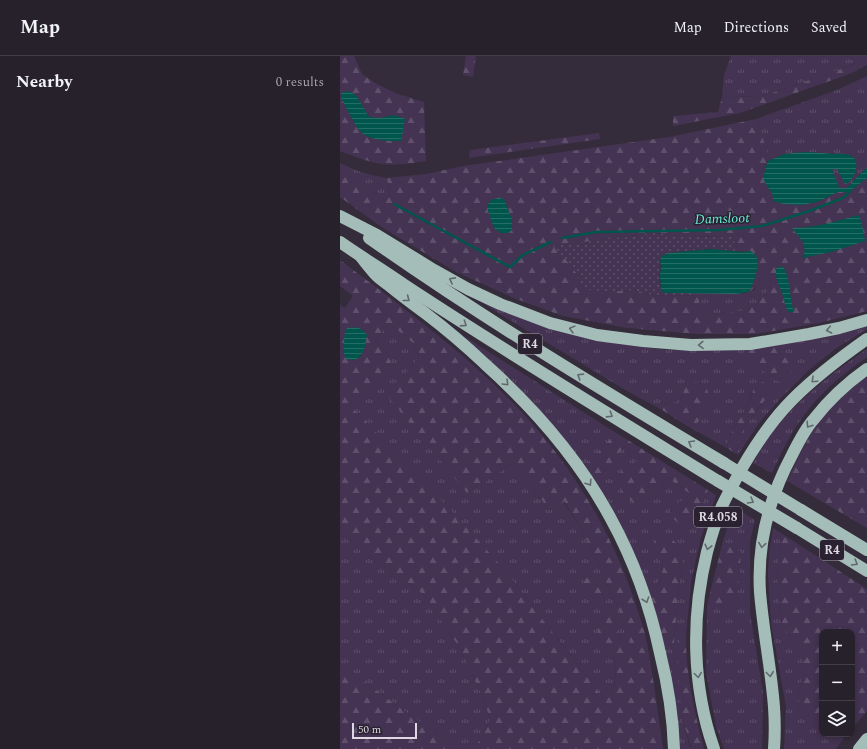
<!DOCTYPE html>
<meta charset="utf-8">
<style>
:root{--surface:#27212c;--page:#332e38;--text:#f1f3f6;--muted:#a4a3a9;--line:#433e48}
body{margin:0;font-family:Spectral,serif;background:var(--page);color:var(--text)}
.controls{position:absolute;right:12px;bottom:12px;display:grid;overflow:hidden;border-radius:8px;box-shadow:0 2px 6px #0003}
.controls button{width:36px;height:36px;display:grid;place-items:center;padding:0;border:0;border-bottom:1px solid var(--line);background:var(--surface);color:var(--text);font:20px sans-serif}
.scale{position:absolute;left:12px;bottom:10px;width:65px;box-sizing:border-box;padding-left:4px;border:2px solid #ddd8e1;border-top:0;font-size:11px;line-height:14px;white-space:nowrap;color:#ddd8e1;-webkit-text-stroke:3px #2a2230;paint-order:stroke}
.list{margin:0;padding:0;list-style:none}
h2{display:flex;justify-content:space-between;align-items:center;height:52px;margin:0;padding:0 16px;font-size:17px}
h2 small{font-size:13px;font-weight:400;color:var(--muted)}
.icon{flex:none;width:22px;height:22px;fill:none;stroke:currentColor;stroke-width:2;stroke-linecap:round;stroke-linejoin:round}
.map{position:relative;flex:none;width:527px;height:693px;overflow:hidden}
header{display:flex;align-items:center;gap:24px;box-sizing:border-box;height:56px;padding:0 20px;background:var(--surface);border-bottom:1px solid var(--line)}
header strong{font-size:19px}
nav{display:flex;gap:22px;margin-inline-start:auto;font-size:14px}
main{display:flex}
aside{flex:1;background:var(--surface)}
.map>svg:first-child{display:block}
</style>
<header>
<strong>Map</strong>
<nav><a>Map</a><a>Directions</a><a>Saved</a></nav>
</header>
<main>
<aside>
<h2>Nearby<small>0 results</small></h2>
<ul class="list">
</ul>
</aside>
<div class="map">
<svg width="527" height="693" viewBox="0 0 527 693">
<defs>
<pattern id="grass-tufts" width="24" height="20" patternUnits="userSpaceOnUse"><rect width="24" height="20" fill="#443352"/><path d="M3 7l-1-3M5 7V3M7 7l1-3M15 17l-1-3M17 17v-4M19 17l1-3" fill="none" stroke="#5f506b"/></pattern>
<pattern id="forest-firs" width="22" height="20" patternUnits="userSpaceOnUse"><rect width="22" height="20" fill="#443352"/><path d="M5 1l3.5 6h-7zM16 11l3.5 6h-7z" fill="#5f506b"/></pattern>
<pattern id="garden-dots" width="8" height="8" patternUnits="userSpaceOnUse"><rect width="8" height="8" fill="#443352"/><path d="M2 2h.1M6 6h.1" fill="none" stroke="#5f506b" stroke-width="1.8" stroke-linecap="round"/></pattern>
<pattern id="water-rules" width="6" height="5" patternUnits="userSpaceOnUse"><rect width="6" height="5" fill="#00564c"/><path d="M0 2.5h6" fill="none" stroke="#256e66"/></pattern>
</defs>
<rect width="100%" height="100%" fill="#342c3a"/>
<g fill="url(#grass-tufts)">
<path d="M391,0H527V1L507,11L423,40L382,41L384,19Z"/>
<path d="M527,20V112L521,117L507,132H499L491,113H497L504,98L464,96L444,98L428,105V100L416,63L497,34Z"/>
<path d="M0,107C15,115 30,119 46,122C50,132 53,136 46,145L0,114Z"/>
<path d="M422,218C428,219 430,223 431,229C427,237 419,248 410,252C396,259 375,257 359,257L360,249L357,237L396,238L406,237L414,234L419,222Z"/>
<path d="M130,239L259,285L327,294H404L429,318L439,326L442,288L527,269V273L495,293L469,314L441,342L419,367L398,399L396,398L399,390L398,382L404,370L422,348L412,336C408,357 389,371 387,392L347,370L353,371L346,326L344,335L339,346L331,347L325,346L322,354L287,335L163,260Z"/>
<path d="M49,267L78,291L79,301L67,316L127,437L174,407L209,454L223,445L242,474L278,551L291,586L285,589C278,581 279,575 275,566C269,550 261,534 252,520L244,523L248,538L254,542L264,556L259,568L257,580L272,597L275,607L276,627L271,641H263L254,630L162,511L10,349L25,335L49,316L51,307L46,296L35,285Z"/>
<path d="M116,275L262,368L259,373L273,381L263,391L247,413C225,386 204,358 180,333C160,312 138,294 116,275Z"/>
<path d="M527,293V301C506,316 485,332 469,353C453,372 442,395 432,417L413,407C418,398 423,389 429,381C454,346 492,317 527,293Z"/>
<path d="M284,391L293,395L300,403L294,447L310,443L328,422L349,437C347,446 343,444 336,447C335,447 332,450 331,451V456L350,473L368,434L376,439L361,482L351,526L346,581H340L342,661L350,691L363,689L364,693H338L325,593L334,588L339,529L344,499L319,501C324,515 324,518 316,530L307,528L285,480L252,421C258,418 265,415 269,410C275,404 278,397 284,391Z"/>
<path d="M394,451L415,464L410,485V556L423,637L422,693H384L376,671L366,616L367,549L397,548L401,497L383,485Z"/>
<path d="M0,471L25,500L51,514L84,539L121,594L144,644L150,664L141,683L132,693H117L0,608Z"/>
<path d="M433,472L441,477L437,520L442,569L465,600L458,651L482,667V678H498L504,682L496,693H444L446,651L431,567L428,519L429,498Z"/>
</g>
<g fill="url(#forest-firs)" fill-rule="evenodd">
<path d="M0,0H14L22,18L37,28L55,37L84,46L86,105C72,107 57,110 42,108C27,106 14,100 0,95Z"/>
<path d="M126,0H136L133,21L123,19Z"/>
<path d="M527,1V9L512,17L400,57L333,70V60L378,56L382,41L423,40L507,11Z"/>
<path d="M416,63L429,100C428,105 426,108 425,113C424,120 430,134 433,140L477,146L498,136H509L527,122V255L479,267L416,278H357L287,272L223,260L176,243L116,216L43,172L0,141V114L46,145C53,136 50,132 46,122L86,118L123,110L329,81ZM519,160L525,185L491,196L462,201L465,195L463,186L453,172H464L481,169ZM313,177L343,180L394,181L395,195L411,196L416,218L411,233L409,236C417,232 417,225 422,218C428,219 430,223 431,229C427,237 419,248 410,252C396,259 375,257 360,257V249L358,239L322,240L308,238L294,234L278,235L239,226C240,216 221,199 214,190Z"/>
<path d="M259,77L260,83L129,102L130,94Z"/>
<path d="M0,204C61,250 124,296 177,351C232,408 274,479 298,555C300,562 303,570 305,578C308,589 309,600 311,611C316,638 319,666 323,693H132L141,683L150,664L144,644L121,594L84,539L51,514L25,500L0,471V249L5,252L13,240L0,230ZM49,267L78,291L79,301L67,316L45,337L127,437L174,407L209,454L224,445L242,474L278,551L290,586L285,588C278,581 279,575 275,565C269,550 261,534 252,520L244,523L243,531L248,538L254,542L263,556L259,568L257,580L272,597L275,607L276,627L271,641H263L254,630L162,511L119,463L10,349L25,335L49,316L51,307L46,296L35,285ZM3,291L22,299L19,302L13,304L3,295Z"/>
<path d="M442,288L453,315L439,326L429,318L404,306L403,300L404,294Z"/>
<path d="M527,321V472L447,425C454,411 460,396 468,383C481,360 505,336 527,321Z"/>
<path d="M346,326L360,327L367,333L369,341L368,348L360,364L353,371L347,370L322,354L325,346L331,347L339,346L344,335Z"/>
<path d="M423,326L429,330V339L404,370L398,382L399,390L396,398L387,392C389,374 403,361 410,344C412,339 413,334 415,329Z"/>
<path d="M262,368L368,434L350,473C339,468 331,465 331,451C332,450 335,448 336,447C343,444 347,446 349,437L328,422L310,443L294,447L282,437L278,426L279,420L284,411L300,403L293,395L284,391L279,397L278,403L260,418L252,421L247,413L246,409L272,381L259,373Z"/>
<path d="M441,477L527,533V655L512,673V576H482V667L458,651L464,600L442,569L437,520Z"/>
<path d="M325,478L339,489L344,499L339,529L334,588L331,592L325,593L316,557L307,528L316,530L320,524L323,513L314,488L316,480Z"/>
<path d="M383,485L401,497L397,549H367Z"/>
<path d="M340,581H346C346,618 354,653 363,689L351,691L342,661L337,610Z"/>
<path d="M0,608L117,693H0Z"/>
</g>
<path fill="url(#garden-dots)" d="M313,177L343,180L394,181L395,195L370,193L328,197L320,204C322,214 316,228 324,237H357L358,239L322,240L308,238L294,234L278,235L258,238L250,234L239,226C240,216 220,198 213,190Z"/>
<g fill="url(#water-rules)">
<path d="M8,35L16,39L29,61L40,62L54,59L65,63L61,85C48,85 33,85 22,77C15,71 6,50 1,42V37Z"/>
<path d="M464,96C474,96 483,97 493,98C498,98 506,97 511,100C518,103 517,111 515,117C513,122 510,127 505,128L497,113H492L499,132H507L521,117L527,112V122L509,136H498L477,146L461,149L444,148L433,145C434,134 426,132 424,124C423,118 426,110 428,105L444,98Z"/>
<path d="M158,142L164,143L172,164V174L168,177H161L154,172L148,155L147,150L151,144Z"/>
<path d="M519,159L522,169L525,185L491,196L462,202L465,195L463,186L452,172C475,172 497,165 519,159Z"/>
<path d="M371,193L403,196L411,195C412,196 416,199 416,200C421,207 413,230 409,236L396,238L332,237H324L321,234L320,221L321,210L320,204L322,200L328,197Z"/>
<path d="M439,210L444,212C451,225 449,241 454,256H448C445,250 444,244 442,237C440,231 435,222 436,215C436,212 437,212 439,210Z"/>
<path d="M7,272C18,271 20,271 27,279L24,294L19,302L13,304L6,303L3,295L5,276Z"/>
</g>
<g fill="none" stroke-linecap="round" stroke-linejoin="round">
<g stroke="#00564c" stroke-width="2.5">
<path d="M54,148L170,211L183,199L211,186"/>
<path d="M222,182L256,176L379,174L422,170L469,155L503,142L511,134"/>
</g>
<g stroke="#a5bdb8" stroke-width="12">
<path d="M0,160L37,179L94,214L128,233L160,248L210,267L257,279L303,285L351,289L410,288L469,278L499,272L527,264"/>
<path d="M29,182C144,263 264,335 384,407"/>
<path d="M0,186C21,201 42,213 63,228C166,296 272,360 378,425"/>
<path d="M21,201C26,207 31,214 37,220C41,224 46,227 51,231C62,240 73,248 85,257C106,273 126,290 145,308C194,352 240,405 271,463C294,505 310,550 320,597C328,629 333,660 334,693"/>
<path d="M461,454L527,494"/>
<path d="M457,472L527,515"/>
<path d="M374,693C352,630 351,561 367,496C371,481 376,465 382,450C388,437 395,425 402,412C416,388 432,364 452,344C475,321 500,302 527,283"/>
<path d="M434,693C435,679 435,665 434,651C431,612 423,574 420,536C417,487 429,442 452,399C458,387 465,373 474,363C489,344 507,327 527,313"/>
<path d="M519,693L527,683"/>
</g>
<g stroke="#a5bdb8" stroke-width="12">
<path d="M384,407L461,454"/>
<path d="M378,425L457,472"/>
</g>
</g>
<defs><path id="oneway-chevron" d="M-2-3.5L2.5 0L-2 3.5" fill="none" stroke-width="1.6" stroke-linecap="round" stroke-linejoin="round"/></defs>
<g stroke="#61686d">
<use href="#oneway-chevron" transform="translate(112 224) rotate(-152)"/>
<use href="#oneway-chevron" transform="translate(67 243) rotate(38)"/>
<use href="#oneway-chevron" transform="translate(124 268) rotate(33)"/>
<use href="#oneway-chevron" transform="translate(232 273) rotate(-165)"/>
<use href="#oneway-chevron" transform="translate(489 274) rotate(168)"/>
<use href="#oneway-chevron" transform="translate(361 289) rotate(178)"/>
<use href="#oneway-chevron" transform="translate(240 320) rotate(-148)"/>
<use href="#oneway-chevron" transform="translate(474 324) rotate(137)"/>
<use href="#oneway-chevron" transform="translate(166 327) rotate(45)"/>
<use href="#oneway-chevron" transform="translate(270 359) rotate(32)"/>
<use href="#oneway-chevron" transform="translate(469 369) rotate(123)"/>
<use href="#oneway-chevron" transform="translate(351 387) rotate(-149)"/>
<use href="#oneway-chevron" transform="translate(249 427) rotate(57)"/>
<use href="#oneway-chevron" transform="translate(411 445) rotate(31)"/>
<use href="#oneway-chevron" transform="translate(422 489) rotate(99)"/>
<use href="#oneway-chevron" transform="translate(368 491) rotate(104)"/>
<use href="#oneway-chevron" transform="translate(515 507) rotate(31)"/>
<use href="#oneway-chevron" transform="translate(306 544) rotate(71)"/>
<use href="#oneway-chevron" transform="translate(430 618) rotate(83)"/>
<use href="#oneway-chevron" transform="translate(358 619) rotate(82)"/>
</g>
<g text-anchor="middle" stroke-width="3" stroke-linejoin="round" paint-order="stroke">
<g fill="#2a2230" stroke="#a7a1ac" stroke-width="1">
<rect x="178" y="278" width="24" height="20" rx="3"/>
<rect x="354" y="451" width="48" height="20" rx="3"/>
<rect x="480" y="484" width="24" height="20" rx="3"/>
</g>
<g font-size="12" font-weight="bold" fill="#ddd8e1">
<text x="190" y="292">R4</text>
<text x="378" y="465">R4.058</text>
<text x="492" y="498">R4</text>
</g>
<g font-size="14" font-style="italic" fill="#67edd9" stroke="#2a2230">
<text transform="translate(382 162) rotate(-2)" y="5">Damsloot</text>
</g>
</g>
</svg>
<div class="controls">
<button>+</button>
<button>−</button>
<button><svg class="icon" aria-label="layers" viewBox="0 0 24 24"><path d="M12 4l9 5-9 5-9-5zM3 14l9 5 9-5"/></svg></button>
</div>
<div class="scale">50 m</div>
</div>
</main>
